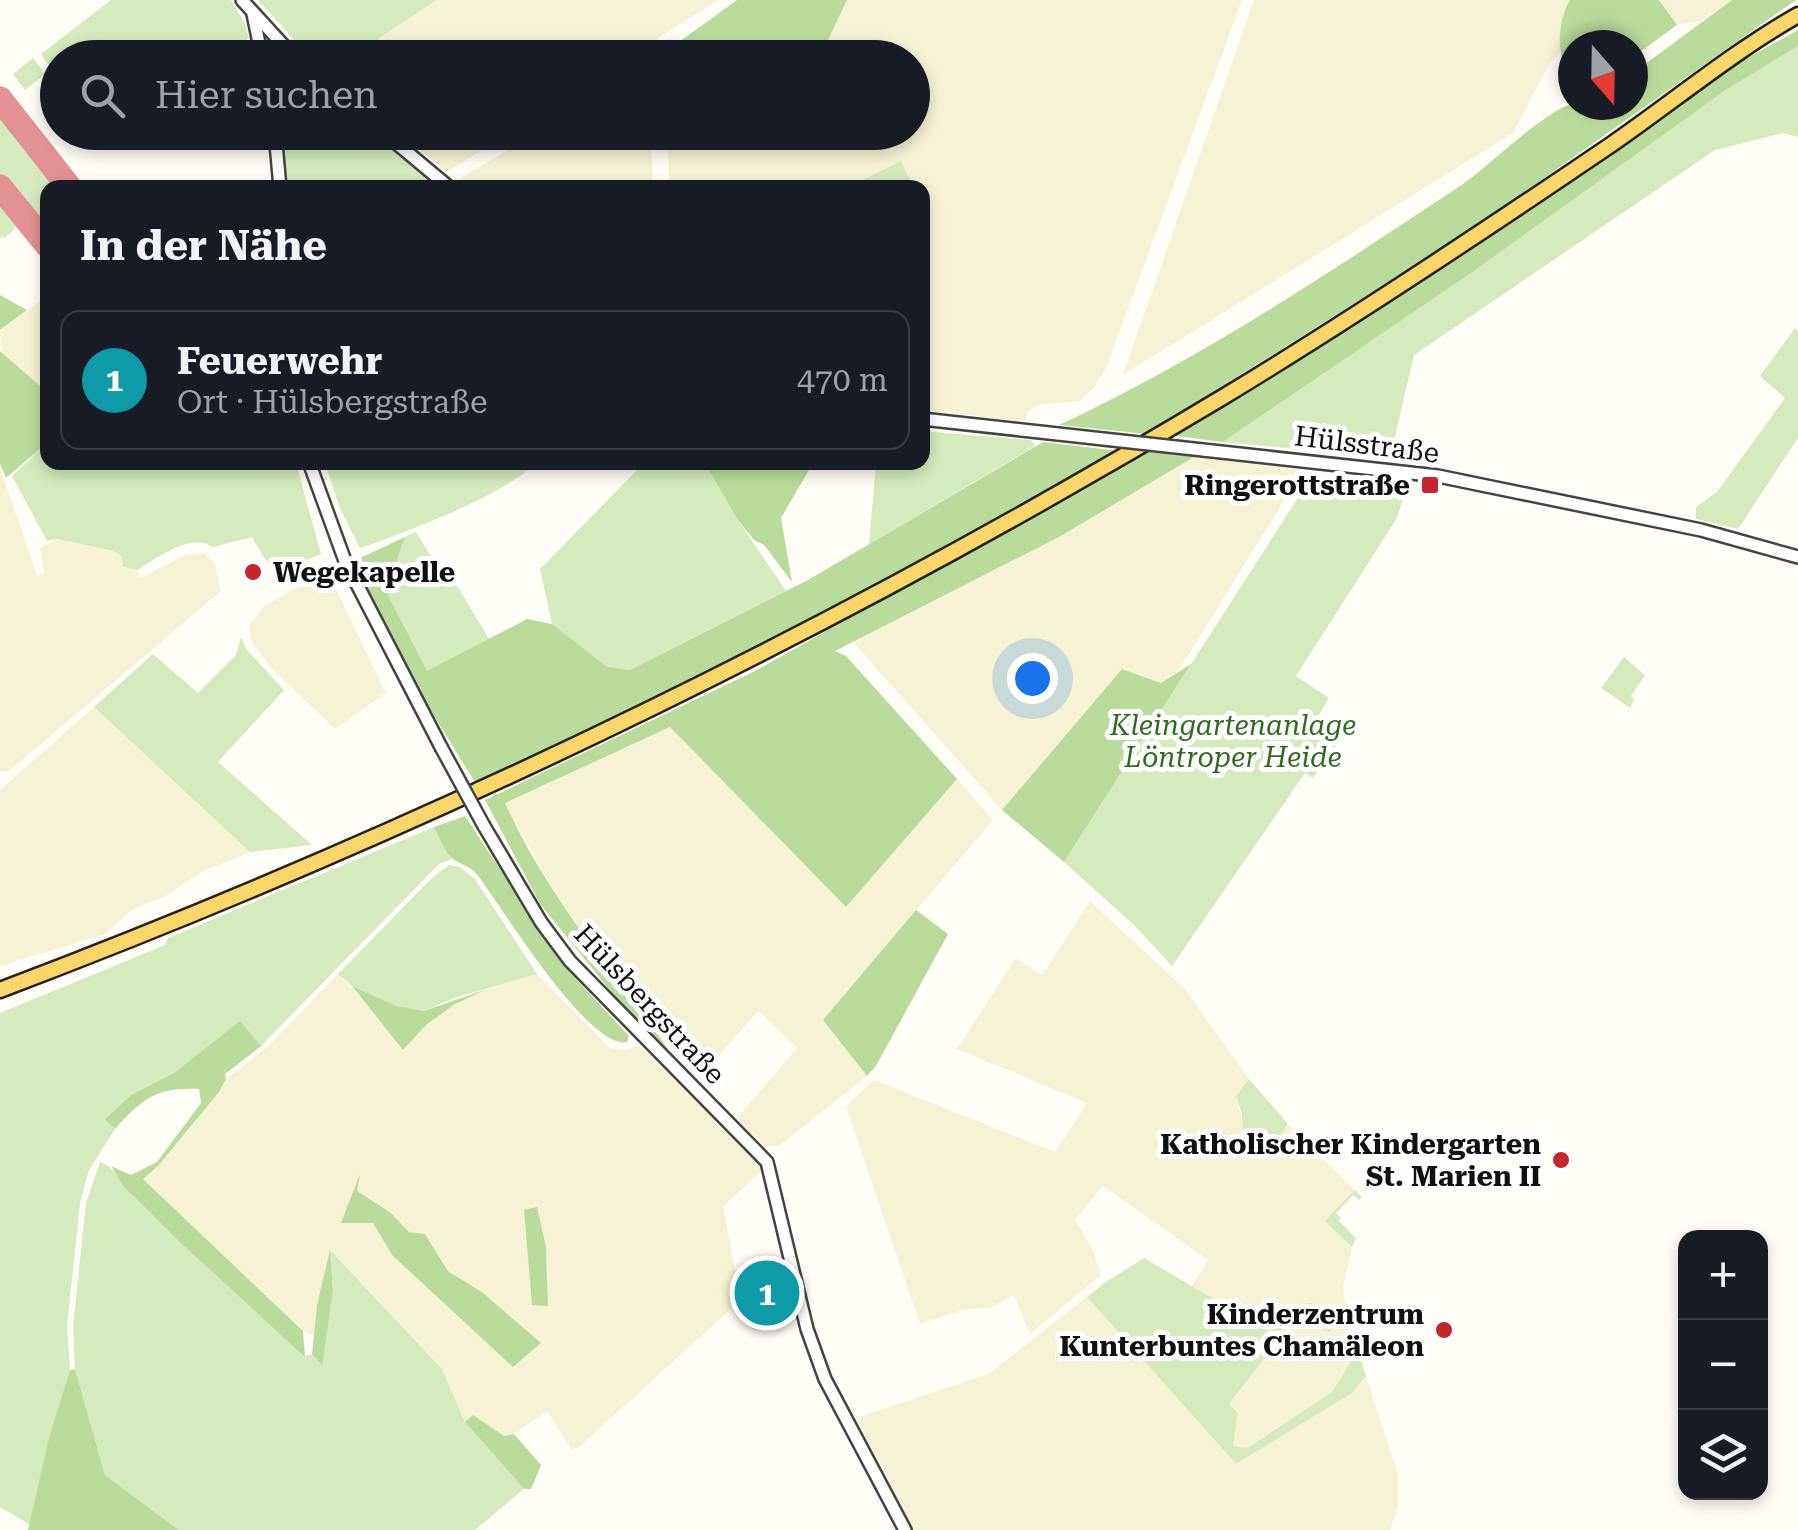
<!DOCTYPE html>
<html lang="de">
<meta charset="utf-8">
<style>
:root{--surface:#171b24;--page:#20242c;--text:#f1f3f6;--muted:#9ea1a6;--line:#363941;--accent:#c4262e}
body{margin:0;font-family:"Roboto Serif",serif;background:var(--page);color:var(--text)}
.controls{position:absolute;right:30px;bottom:30px;display:grid;overflow:hidden;border-radius:20px;box-shadow:0 5px 15px #0003}
.controls button{width:90px;height:90px;display:grid;place-items:center;padding:0;border:0;border-bottom:2px solid var(--line);background:var(--surface);color:var(--text);font:50px sans-serif}
.compass{position:absolute;left:1558px;top:30px;width:90px;height:90px;border-radius:50%;background:var(--surface);box-shadow:0 5px 15px #0003;rotate:160deg}
.you{position:absolute;left:1032px;top:678px;width:35px;height:35px;margin:-25px;border:8px solid #fff;border-radius:50%;background:#1a73e8;box-shadow:0 0 0 15px #1a73e833}
.badge{display:grid;place-items:center;width:65px;height:65px;border-radius:50%;background:var(--accent);color:#fff;font-size:32px;font-weight:700}
.pin{position:absolute;translate:-50% -50%;border:5px solid #fff;box-shadow:0 2px 10px #0006}
.list{margin:0;padding:0;list-style:none}
h2{display:flex;justify-content:space-between;align-items:center;height:130px;margin:0;padding:0 40px;font-size:42px}
h2 small{font-size:32px;font-weight:400;color:var(--muted)}
.list li{display:grid;grid-template-columns:65px 1fr auto;gap:30px;align-items:center;box-sizing:border-box;height:140px;margin:0 20px 20px;padding:0 20px;border:2px solid var(--line);border-radius:20px}
.list b{display:block;font-size:38px;white-space:nowrap}
.list p{margin:0;font-size:32px;white-space:nowrap;color:var(--muted)}
.list em{font-size:32px;font-style:normal;color:var(--muted)}
.icon{flex:none;width:55px;height:55px;fill:none;stroke:currentColor;stroke-width:2;stroke-linecap:round;stroke-linejoin:round}
.map{position:relative;flex:none;width:1798px;height:1530px;overflow:hidden}
.search{position:absolute;background:var(--surface);box-shadow:0 5px 15px #0003;left:40px;top:40px;width:890px;height:110px;display:flex;align-items:center;gap:25px;box-sizing:border-box;padding:0 35px;border-radius:55px;color:var(--muted);font-size:38px}
.panel{position:absolute;background:var(--surface);box-shadow:0 5px 15px #0003;left:40px;top:180px;width:890px;height:290px;border-radius:20px}
.map>svg:first-child{display:block}
</style>
<div class="map">
<svg width="1798" height="1530" viewBox="0 0 1798 1530">
<rect width="100%" height="100%" fill="#fffdf5"/>
<g fill="#f6f3d4" fill-rule="evenodd">
<path d="M437,0H718L628,57L357,58L381,37Z"/>
<path d="M847,0H1242L1106,368L1094,388L1079,401L1036,405L1028,412L1025,421L923,410L922,233L931,225L923,207L922,188L914,187L902,162L848,187H669L668,133L912,132V58L820,57Z"/>
<path d="M1254,0H1621L1562,49L1549,64L1513,133L1123,375Z"/>
<path d="M1659,0H1732L1701,21L1677,25Z"/>
<path d="M401,133H510L446,172Z"/>
<path d="M536,133H650L653,187L467,188L458,180Z"/>
<path d="M47,296V392L2,353L0,331Z"/>
<path d="M1194,457L1301,470L1300,475L1179,670L1162,683L1122,669L1002,810L853,642L1059,537Z"/>
<path d="M0,468L37,576L44,573L40,548L56,539L114,551L122,557L123,567L137,570L141,578L183,556L204,553L215,564L221,591L8,772L0,771Z"/>
<path d="M330,577L386,693L335,729L272,669L252,643L249,626L263,607L294,589Z"/>
<path d="M94,707L250,852L201,872L168,895L132,910L105,934L0,966V790Z"/>
<path d="M670,727L846,907L957,779L993,820L823,1020L867,1076L779,1146H764L737,1118L797,1048L758,1011L698,1080L609,970L556,895L504,803Z"/>
<path d="M1090,901L1184,988L1249,1079L1236,1096L1244,1127L1267,1153L1288,1124L1355,1190L1326,1221L1352,1247L1343,1287L1346,1310L1358,1350L1332,1392L1246,1448L1233,1446L1238,1413L1229,1404L1271,1350L1276,1336L1290,1321L1305,1319L1329,1332L1325,1318L1312,1303L1299,1304L1271,1333L1192,1286L1208,1260L1103,1186L1075,1220L1092,1248L1101,1275L1030,1334L1014,1295L989,1308L966,1309L920,1324L846,1106L874,1080L1055,1152L1087,1103L957,1049L1016,958L1042,975Z"/>
<path d="M338,974L371,1009L403,1050L426,1025L455,1004L487,989L537,974L610,1048L624,1050L639,1046L765,1163L767,1166L723,1207L741,1300L578,1448L571,1449L547,1411L514,1434L504,1436L473,1416L465,1422L442,1369L331,1251L317,1305L314,1336L303,1331L143,1179L188,1131L226,1079L266,1048ZM357,1191L391,1213L409,1232L425,1234L448,1271L483,1293L442,1298L392,1255L373,1223L342,1222ZM536,1207L546,1247L548,1279L532,1305L530,1255Z"/>
<path d="M1087,1297L1236,1464L1352,1393L1366,1376L1398,1475V1507L1390,1530H914L856,1418L988,1374Z"/>
</g>
<g fill="#d5ebbd">
<path d="M111,0H231L244,22L249,38L222,57L58,58L57,67L52,72L41,54Z"/>
<path d="M258,0H437L381,37L357,58L310,57Z"/>
<path d="M1798,46V137L1783,133L1715,150L1414,355L1390,458L1223,442L1474,271L1726,90Z"/>
<path d="M33,58L45,74L25,90L13,74Z"/>
<path d="M0,111L60,187L48,188L47,237L0,178Z"/>
<path d="M279,133H375L437,187H286Z"/>
<path d="M901,161L914,187H848Z"/>
<path d="M0,195L18,220L15,228L5,238L0,237Z"/>
<path d="M1795,328L1798,331V438L1738,529L1696,519V507L1717,492L1785,398L1760,376Z"/>
<path d="M923,431L1031,440L1035,446L869,544L876,463L922,462Z"/>
<path d="M47,443L48,462L296,463L321,554L278,572L263,556L252,537L213,547C189,532 158,558 137,570L123,567L122,557L114,551L57,539L47,541L12,476Z"/>
<path d="M325,463V462L536,463C504,495 405,533 360,548L339,506Z"/>
<path d="M644,463H705L737,519L786,591L630,670L607,668L552,624L540,569Z"/>
<path d="M1312,476L1404,495L1397,518L1296,676L1329,698L1311,728L1338,743L1313,778L1305,773L1172,966L1135,926L1064,862Z"/>
<path d="M416,532L433,560L459,589L489,639L427,672L386,591L405,537Z"/>
<path d="M241,637L247,650L284,690L218,762L312,845L250,852L94,707L153,654L198,693L236,655Z"/>
<path d="M1624,657L1645,675L1631,696L1634,700L1630,708L1601,688Z"/>
<path d="M434,827L452,859L439,864L261,1046L240,1022L174,1073L131,1095L106,1118L115,1129L89,1170L80,1203L67,1326L70,1370L50,1435L30,1525L0,1507V1013L165,945L168,938Z"/>
<path d="M449,865L460,867L475,879L537,974L454,998L424,1011L397,1006L352,986L338,974L431,879Z"/>
<path d="M1249,1079L1288,1124L1267,1154L1243,1138L1242,1114L1236,1096Z"/>
<path d="M100,1162C117,1168 124,1187 137,1200C192,1254 249,1305 305,1356L312,1354L321,1365L333,1291L330,1250L442,1369L465,1422L524,1489L475,1530H179L105,1475L75,1369L73,1326L86,1203Z"/>
<path d="M1355,1190L1362,1197L1359,1200L1353,1195L1336,1213L1341,1218L1339,1221L1356,1238L1352,1247L1325,1221Z"/>
<path d="M1144,1258L1270,1332L1299,1304L1312,1303L1325,1318L1338,1320L1329,1332L1305,1319L1290,1321L1276,1336L1271,1350L1229,1404L1238,1413L1233,1446L1247,1448L1332,1392L1358,1350L1366,1376L1352,1393L1236,1464L1087,1297L1106,1282Z"/>
</g>
<g fill="#b9dc9c">
<path d="M737,0H847L820,57L691,58L665,52Z"/>
<path d="M1570,0H1659L1677,25L1633,57V45H1573V78L1570,79C1556,57 1557,21 1570,0Z"/>
<path d="M1732,0H1796L1475,227L1147,434L1059,425C1201,359 1333,270 1463,184C1489,166 1548,108 1573,104C1590,101 1614,105 1633,105V73Z"/>
<path d="M1798,30V46L1726,90L1474,271L1223,442L1176,436L1462,256L1740,62Z"/>
<path d="M0,295L27,310L0,330Z"/>
<path d="M0,351L47,392V443L6,478L0,464Z"/>
<path d="M1043,442L1120,451L759,648L476,784L369,610L345,561L358,559L405,537L386,591L427,671L527,619L552,624L607,667L630,670L808,580Z"/>
<path d="M1148,451L1194,457L1059,537L835,651L846,656L957,779L846,907L670,727L505,803C531,861 569,916 607,967C628,995 650,1019 667,1049L617,999L540,904L485,800L753,672Z"/>
<path d="M705,463H813L781,518L792,582L764,545L754,540L737,519Z"/>
<path d="M1191,664L1064,862L1002,810L1122,669L1161,683Z"/>
<path d="M465,816L564,966L629,1036L627,1042C590,1051 502,908 479,877C472,867 464,866 454,860C446,854 439,837 434,827Z"/>
<path d="M916,910L948,934L876,1066L867,1076L823,1020Z"/>
<path d="M352,986L397,1006L424,1011L487,989L455,1004L426,1025L403,1050Z"/>
<path d="M240,1021L261,1046L225,1074L226,1079L219,1092L158,1166L143,1179L303,1331L305,1357L182,1244L124,1187L111,1166L131,1175L157,1162L201,1103L199,1089C157,1087 143,1098 115,1129L105,1119L131,1095L174,1073Z"/>
<path d="M360,1174L357,1191L391,1213L409,1232L425,1234L448,1271L483,1293L541,1343L513,1367L392,1255L373,1223H341Z"/>
<path d="M537,1207L546,1247L548,1306L532,1305L524,1210Z"/>
<path d="M330,1250L333,1291L322,1366L312,1354L317,1305Z"/>
<path d="M75,1369L105,1475L179,1530H28L50,1434L70,1370Z"/>
<path d="M473,1415L504,1436L514,1434L541,1465L531,1489H524L465,1422Z"/>
</g>
<g fill="none" stroke-linecap="round" stroke-linejoin="round">
<g stroke="#e29292" stroke-width="25">
<path d="M0,99L70,188"/>
<path d="M0,187L48,246"/>
</g>
<defs>
<g id="minor">
<path d="M242,0L295,58"/>
<path d="M253,14L262,58"/>
<path d="M275,132L280,188"/>
<path d="M383,132L450,188"/>
<path d="M922,419L1058,434"/>
<path d="M1203,450L1438,476L1701,530L1798,557"/>
<path d="M309,462L345,561L441,747"/>
<path d="M484,826L541,922L570,961L767,1162L807,1329L825,1379L905,1530"/>
</g>
<path id="major" d="M0,990C428,828 831,633 1223,397C1355,317 1484,231 1612,144C1674,101 1733,52 1798,15"/>
</defs>
<use href="#minor" stroke="#444" stroke-width="16"/>
<use href="#major" stroke="#222" stroke-width="19"/>
<use href="#minor" stroke="#fff" stroke-width="11"/>
<use href="#major" stroke="#f9d66b" stroke-width="14"/>
<defs>
<g id="minor-bridge">
<path d="M1058,434L1203,450"/>
<path d="M441,747L484,826"/>
</g>
</defs>
<use href="#minor-bridge" stroke="#444" stroke-width="16" stroke-linecap="butt"/>
<use href="#minor-bridge" stroke="#fff" stroke-width="11"/>
</g>
<g fill="#c4262e" stroke="#fff" stroke-width="4">
<rect x="1420" y="475" width="20" height="20" rx="5"/>
<circle cx="253" cy="572" r="10"/>
<circle cx="1561" cy="1160" r="10"/>
<circle cx="1444" cy="1330" r="10"/>
</g>
<g text-anchor="middle" stroke-width="10" stroke-linejoin="round" paint-order="stroke">
<g font-size="28" fill="#111" stroke="#fff">
<text transform="translate(1367 444) rotate(7)" y="10">Hülsstraße</text>
<text transform="translate(650 1004) rotate(47)" y="10">Hülsbergstraße</text>
</g>
<g font-size="28" font-weight="bold" fill="#111" stroke="#fff" text-anchor="end">
<text x="1410" y="495">Ringerottstraße</text>
<text x="273" y="582" text-anchor="start">Wegekapelle</text>
<text x="1541" y="1154">Katholischer Kindergarten<tspan x="1541" dy="32">St. Marien II</tspan></text>
<text x="1424" y="1324">Kinderzentrum<tspan x="1424" dy="32">Kunterbuntes Chamäleon</tspan></text>
</g>
<g font-size="28" font-style="italic" fill="#2f6b1f" stroke="#fff">
<text x="1233" y="735">Kleingartenanlage<tspan x="1233" dy="32">Löntroper Heide</tspan></text>
</g>
</g>
</svg>
<div class="controls">
<button>+</button>
<button>−</button>
<button><svg class="icon" aria-label="layers" viewBox="0 0 24 24"><path d="M12 4l9 5-9 5-9-5zM3 14l9 5 9-5"/></svg></button>
</div>
<svg class="compass" viewBox="-18 -18 36 36"><path d="M0-13l5 13h-10z" fill="#e53935"/><path d="M0 13l5-13h-10z" fill="#9ea1a6"/></svg>
<div class="you"></div>
<div class="pin badge" style="left:767px;top:1293px;background:#0f9aa8">1</div>
<div class="search"><svg class="icon" aria-label="search" viewBox="0 0 24 24"><circle cx="10" cy="10" r="6"/><path d="M15 15l6 6"/></svg>Hier suchen</div>
<section class="panel">
<h2>In der Nähe<small></small></h2>
<ul class="list">
<li><span class="badge" style="background:#0f9aa8">1</span><div><b>Feuerwehr</b><p>Ort · Hülsbergstraße</p></div><em>470 m</em></li>
</ul>
</section>
</div>
